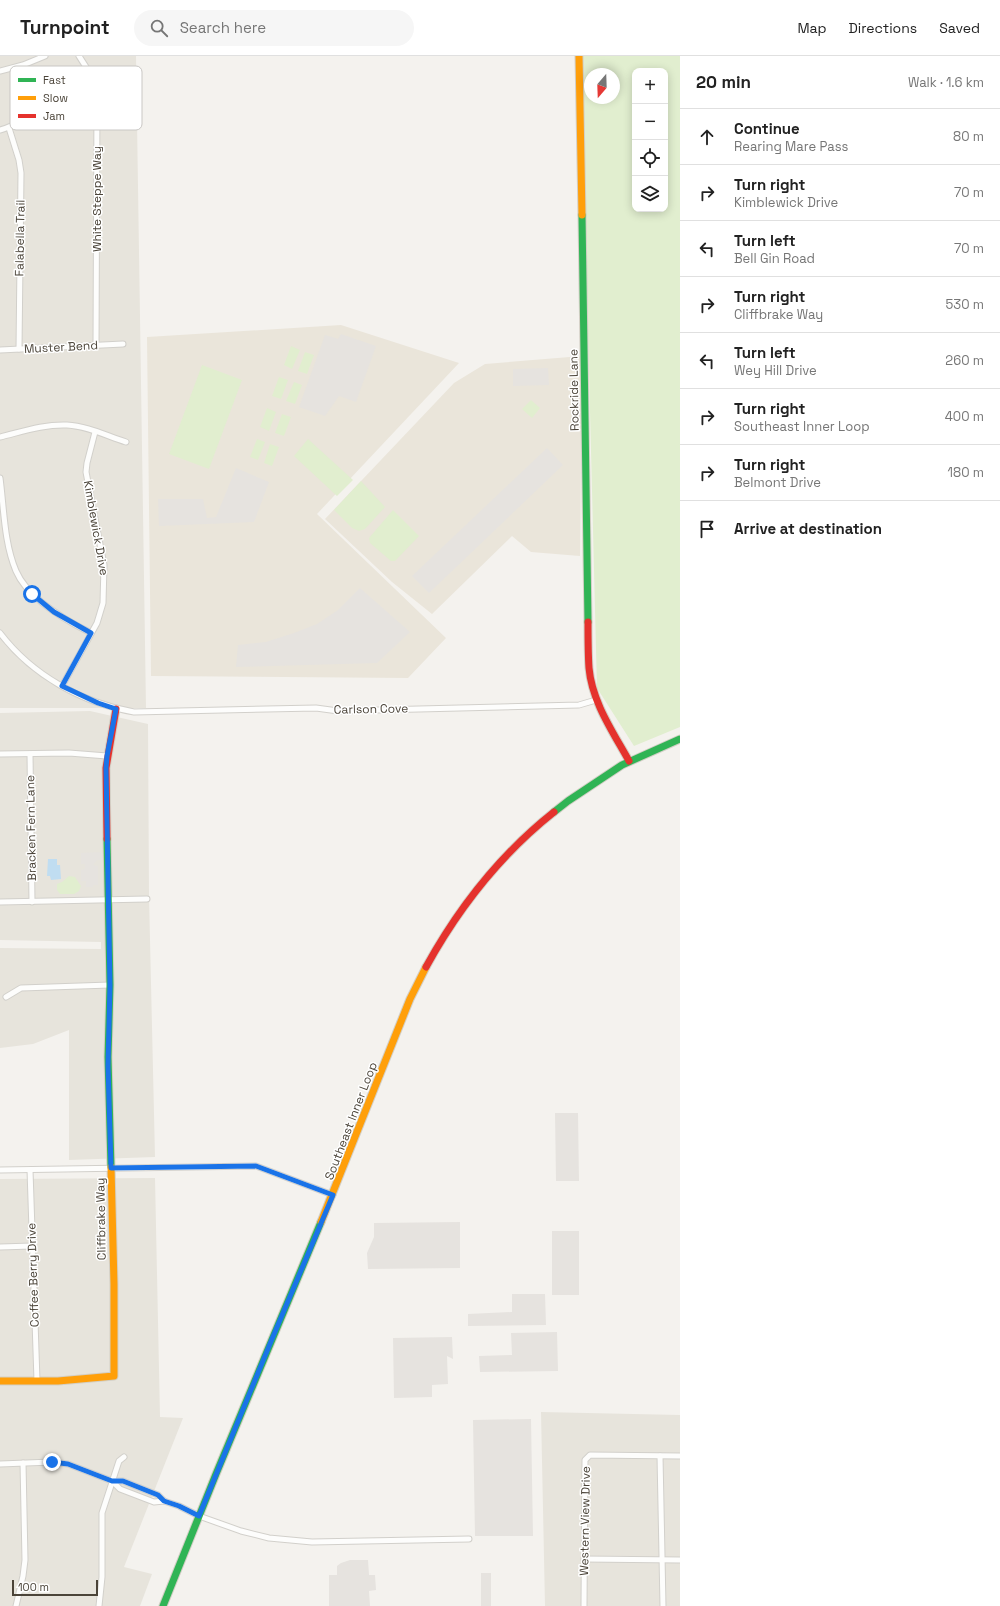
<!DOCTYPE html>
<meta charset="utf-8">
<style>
:root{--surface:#fff;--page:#f6f6f6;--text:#222;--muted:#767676;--line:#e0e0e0}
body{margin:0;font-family:"Space Grotesk",sans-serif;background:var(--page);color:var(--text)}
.controls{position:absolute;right:12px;top:12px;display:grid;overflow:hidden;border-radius:8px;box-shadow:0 2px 10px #0003}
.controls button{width:36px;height:36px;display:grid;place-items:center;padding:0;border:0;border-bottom:1px solid var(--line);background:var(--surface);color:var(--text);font:20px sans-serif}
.compass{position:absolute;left:584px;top:12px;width:36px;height:36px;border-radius:50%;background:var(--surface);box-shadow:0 2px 10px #0003;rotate:199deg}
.scale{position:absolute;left:12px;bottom:10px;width:86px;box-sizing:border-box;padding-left:4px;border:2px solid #4b4439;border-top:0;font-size:11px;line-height:14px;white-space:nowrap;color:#4b4439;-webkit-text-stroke:3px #fff;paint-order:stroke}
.stop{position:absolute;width:12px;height:12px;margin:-9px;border:3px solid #1a73e8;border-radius:50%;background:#fff}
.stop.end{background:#1a73e8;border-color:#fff;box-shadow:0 1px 4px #0008}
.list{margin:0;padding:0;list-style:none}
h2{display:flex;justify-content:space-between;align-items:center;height:52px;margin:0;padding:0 16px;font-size:17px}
h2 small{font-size:13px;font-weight:400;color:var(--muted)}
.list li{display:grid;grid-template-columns:26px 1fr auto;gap:12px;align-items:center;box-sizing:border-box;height:56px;padding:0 16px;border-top:1px solid var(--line)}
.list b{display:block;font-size:15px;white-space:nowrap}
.list p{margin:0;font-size:13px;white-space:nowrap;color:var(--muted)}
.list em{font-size:13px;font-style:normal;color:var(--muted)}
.icon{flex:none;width:22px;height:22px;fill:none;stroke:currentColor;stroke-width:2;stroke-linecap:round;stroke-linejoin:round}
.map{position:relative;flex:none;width:680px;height:1550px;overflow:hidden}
header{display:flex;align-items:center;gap:24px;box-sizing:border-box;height:56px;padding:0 20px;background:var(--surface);border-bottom:1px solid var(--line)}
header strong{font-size:19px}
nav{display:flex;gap:22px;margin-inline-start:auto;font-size:14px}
.search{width:280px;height:36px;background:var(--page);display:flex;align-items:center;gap:10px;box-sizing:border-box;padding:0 14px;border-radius:22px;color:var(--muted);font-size:15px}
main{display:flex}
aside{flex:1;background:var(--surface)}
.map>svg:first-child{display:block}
</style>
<header>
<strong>Turnpoint</strong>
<div class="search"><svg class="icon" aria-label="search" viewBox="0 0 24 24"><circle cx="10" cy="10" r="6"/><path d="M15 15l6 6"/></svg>Search here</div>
<nav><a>Map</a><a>Directions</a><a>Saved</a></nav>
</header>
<main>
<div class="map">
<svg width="680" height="1550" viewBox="0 0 680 1550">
<rect width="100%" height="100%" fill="#f4f2ee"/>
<g fill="#e7e4dc">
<path d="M0,0H136L146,652H0Z"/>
<path d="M90,655L148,668L149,840L155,1101L69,1104V974L33,988L0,992V892L101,893V886L0,884V657Z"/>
<path d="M155,1122L160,1361L183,1362L124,1511L152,1518L140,1550H0V1123Z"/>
<path d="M541,1356L680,1359V1550H545Z"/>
</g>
<g fill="#eae5da">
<path d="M341,269L459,307L317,458L446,582L408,622L151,620L147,281Z"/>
<path d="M582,300L580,500L531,496L512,480L432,558L392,526L325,463L454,327L485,308Z"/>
</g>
<g fill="#e1eecf" fill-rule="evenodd">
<path d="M581,0H680V671L634,690L597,632ZM635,15H665V153H635ZM590,18H614V42H590Z"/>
<path d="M291,290L300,294L292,313L284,309Z"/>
<path d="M305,296L314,299L307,318L298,315Z"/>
<path d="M202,309L242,324L209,413L169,398Z"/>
<path d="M279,321L288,324L281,343L272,340Z"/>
<path d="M294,326L302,329L295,348L286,345Z"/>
<path d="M531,344L540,352L532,362L522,353Z"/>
<path d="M267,352L276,356L269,375L260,371Z"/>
<path d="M282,358L291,361L284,380L275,377Z"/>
<path d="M257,383L265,386L258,404L250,401Z"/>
<path d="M308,383L353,424L337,440L294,400Z"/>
<path d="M270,388L279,391L272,410L264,407Z"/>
<path d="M361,425L385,451L365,473L359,475L352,472L334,454Z"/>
<path d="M393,454L419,480L395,505H391L370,487L369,482Z"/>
<path d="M69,820L75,821L81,830L79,835L74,838H60L57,834V828L62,826Z"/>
</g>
<g fill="#e6e3df">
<path d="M341,278L376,290L356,346L339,340L325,360L299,351L325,279L338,283Z"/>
<path d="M548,312L549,329L513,330V313Z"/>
<path d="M547,392L563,409L429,537L412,520Z"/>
<path d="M236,412L269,426L254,466L159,470L158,443H203L207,462L216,461Z"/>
<path d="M360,532L410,576L377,607L236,611L238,589L266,586L294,577L317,568L338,554Z"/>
<path d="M102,796V804H97L93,809L98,810V829H93V831H86V825H81V814L85,813V808H81V797Z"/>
<path d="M555,1057H578L579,1125H556Z"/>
<path d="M460,1166V1212L368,1213L367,1197L374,1181V1167Z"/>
<rect x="552" y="1175" width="27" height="64"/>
<path d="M512,1238H545L546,1269L468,1270V1258L512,1256Z"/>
<path d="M557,1276L558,1315L480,1316L479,1300L512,1299L511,1277Z"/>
<path d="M452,1281L453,1303L447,1300L448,1328L432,1329V1341L394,1342L393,1282Z"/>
<path d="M531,1363L533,1480H475L473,1364Z"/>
<path d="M350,1504H368L369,1519H375L376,1534L369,1535L370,1550H329V1519H337V1510L341,1507Z"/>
<rect x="481" y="1517" width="10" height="33"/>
</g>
<path fill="#c0ddf1" d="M48,803H57V809H60L61,823L51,824L50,820H47Z"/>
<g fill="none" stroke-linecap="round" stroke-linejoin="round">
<defs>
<g id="street">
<path d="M79,0L93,22L97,43L96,290"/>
<path d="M0,15L23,9L45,0"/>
<path d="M9,72L19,104L21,117L19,293"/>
<path d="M0,74C19,69 35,56 54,50C68,46 83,46 97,45"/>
<path d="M0,294L123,288"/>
<path d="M0,381C21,376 44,368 67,369C87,370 107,380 126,386"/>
<path d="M0,422C4,452 4,487 16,515C28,543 65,564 91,577"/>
<path d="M0,577C32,619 82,647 134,656L316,652L338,655L579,649L596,644"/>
<path d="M62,630L97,567L103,547L104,509L86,416L87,407L95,376"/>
<path d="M0,698L69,697L107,700"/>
<path d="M30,698L32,846"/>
<path d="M0,846L147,843"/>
<path d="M6,941L21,932L110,929"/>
<path d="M0,1114L256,1110L333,1139"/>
<path d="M30,1114L37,1325"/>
<path d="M0,1191L32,1190"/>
<path d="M660,1400L663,1550"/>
<path d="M0,1408L52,1406L68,1408L112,1425L120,1433L154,1446L164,1445"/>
<path d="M112,1425H123L158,1439L164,1445L179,1450L199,1460L241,1475L269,1482L312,1486L469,1483"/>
<path d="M584,1503L680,1504"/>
<path d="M16,1550L23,1520L25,1504L23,1407"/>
<path d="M99,1550L102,1521V1457L119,1405L124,1401"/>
<path d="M584,1550L585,1404L590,1399L680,1400"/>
</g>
<g id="fast">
<path d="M582,159L588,566"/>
<path d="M554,756L568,745L622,709L680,683"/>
<path d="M107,783L110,929L108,1001L111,1111"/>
<path d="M163,1550L216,1418L321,1166"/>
</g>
<g id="slow">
<path d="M579,0L582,159"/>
<path d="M321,1166L410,943L426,911"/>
<path d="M0,1325H58L114,1320V1228L111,1111"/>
</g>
<g id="jam">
<path d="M588,566C588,581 588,597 589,612C592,646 613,676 629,705"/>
<path d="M107,783L106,712L116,653"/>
<path d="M426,911C459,851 501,798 554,756"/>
</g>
</defs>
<use href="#street" stroke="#d2d0cb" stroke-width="7"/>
<use href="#fast" stroke="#d3cfc5" stroke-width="9"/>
<use href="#slow" stroke="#d3cfc5" stroke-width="9"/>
<use href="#jam" stroke="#d3cfc5" stroke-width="9"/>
<use href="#street" stroke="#fdfdfc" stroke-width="5"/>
<use href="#fast" stroke="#30b455" stroke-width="7"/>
<use href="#slow" stroke="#ff9f0a" stroke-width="7"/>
<use href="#jam" stroke="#e5322d" stroke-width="7"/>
</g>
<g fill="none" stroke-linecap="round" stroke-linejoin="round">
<path stroke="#1a73e8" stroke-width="5" d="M32,538L54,556L91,577L62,630L98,647L116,653L107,700L106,712L110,930L108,1010L111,1112L256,1110L333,1139L272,1283L199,1460L179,1450L164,1445L158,1439L123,1425H112L68,1408L52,1406"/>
</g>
<g text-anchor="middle" stroke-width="3" stroke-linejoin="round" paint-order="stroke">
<g font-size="12" fill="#4b4439" stroke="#fff">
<text transform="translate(97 143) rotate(-90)" y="4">White Steppe Way</text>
<text transform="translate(20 182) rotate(-89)" y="4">Falabella Trail</text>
<text transform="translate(61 291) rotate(-3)" y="4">Muster Bend</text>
<text transform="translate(574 334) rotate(-91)" y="4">Rockride Lane</text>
<text transform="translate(96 472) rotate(80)" y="4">Kimblewick Drive</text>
<text transform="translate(371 653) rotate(-1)" y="4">Carlson Cove</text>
<text transform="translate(31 772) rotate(-91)" y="4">Bracken Fern Lane</text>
<text transform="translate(351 1065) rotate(-69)" y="4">Southeast Inner Loop</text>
<text transform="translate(101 1163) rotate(-91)" y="4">Cliffbrake Way</text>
<text transform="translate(33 1219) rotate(-92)" y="4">Coffee Berry Drive</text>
<text transform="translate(585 1465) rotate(-89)" y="4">Western View Drive</text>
</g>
</g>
<rect x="10" y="10" width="132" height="64" rx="6" fill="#fff" stroke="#c9c7c4" stroke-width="1"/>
<rect x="18" y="22" width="18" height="4" fill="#30b455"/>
<rect x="18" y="40" width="18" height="4" fill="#ff9f0a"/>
<rect x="18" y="58" width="18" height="4" fill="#e5322d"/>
<g font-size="11" fill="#4b4439">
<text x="43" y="28">Fast</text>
<text x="43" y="46">Slow</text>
<text x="43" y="64">Jam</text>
</g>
</svg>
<div class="controls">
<button>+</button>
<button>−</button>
<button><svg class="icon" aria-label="locate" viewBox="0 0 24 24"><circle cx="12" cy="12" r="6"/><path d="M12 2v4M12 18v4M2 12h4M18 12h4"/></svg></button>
<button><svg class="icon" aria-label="layers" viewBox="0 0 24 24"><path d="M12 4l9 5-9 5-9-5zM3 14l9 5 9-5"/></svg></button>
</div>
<svg class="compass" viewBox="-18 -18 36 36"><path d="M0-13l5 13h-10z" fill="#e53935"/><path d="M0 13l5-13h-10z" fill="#767676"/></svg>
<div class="scale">100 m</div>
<div class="stop" style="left:32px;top:538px"></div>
<div class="stop end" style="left:52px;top:1406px"></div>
</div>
<aside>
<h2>20 min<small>Walk · 1.6 km</small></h2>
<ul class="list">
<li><svg class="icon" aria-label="ahead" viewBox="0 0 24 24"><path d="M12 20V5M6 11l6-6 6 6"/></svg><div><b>Continue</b><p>Rearing Mare Pass</p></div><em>80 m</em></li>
<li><svg class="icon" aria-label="right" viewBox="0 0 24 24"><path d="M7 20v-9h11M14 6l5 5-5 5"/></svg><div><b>Turn right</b><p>Kimblewick Drive</p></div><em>70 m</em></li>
<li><svg class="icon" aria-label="left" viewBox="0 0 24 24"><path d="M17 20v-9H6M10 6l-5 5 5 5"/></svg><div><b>Turn left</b><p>Bell Gin Road</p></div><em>70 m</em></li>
<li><svg class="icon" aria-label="right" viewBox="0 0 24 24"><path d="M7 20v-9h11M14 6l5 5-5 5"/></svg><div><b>Turn right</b><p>Cliffbrake Way</p></div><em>530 m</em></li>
<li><svg class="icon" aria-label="left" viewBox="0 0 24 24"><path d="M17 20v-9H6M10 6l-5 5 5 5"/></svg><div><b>Turn left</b><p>Wey Hill Drive</p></div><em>260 m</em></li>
<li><svg class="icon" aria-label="right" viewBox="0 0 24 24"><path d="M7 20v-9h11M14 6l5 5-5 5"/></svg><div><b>Turn right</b><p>Southeast Inner Loop</p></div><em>400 m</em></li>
<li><svg class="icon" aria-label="right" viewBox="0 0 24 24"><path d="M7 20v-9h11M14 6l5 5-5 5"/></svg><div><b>Turn right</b><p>Belmont Drive</p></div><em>180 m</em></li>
<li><svg class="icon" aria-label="arrive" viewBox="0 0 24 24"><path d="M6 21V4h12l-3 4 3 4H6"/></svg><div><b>Arrive at destination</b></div></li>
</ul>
</aside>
</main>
